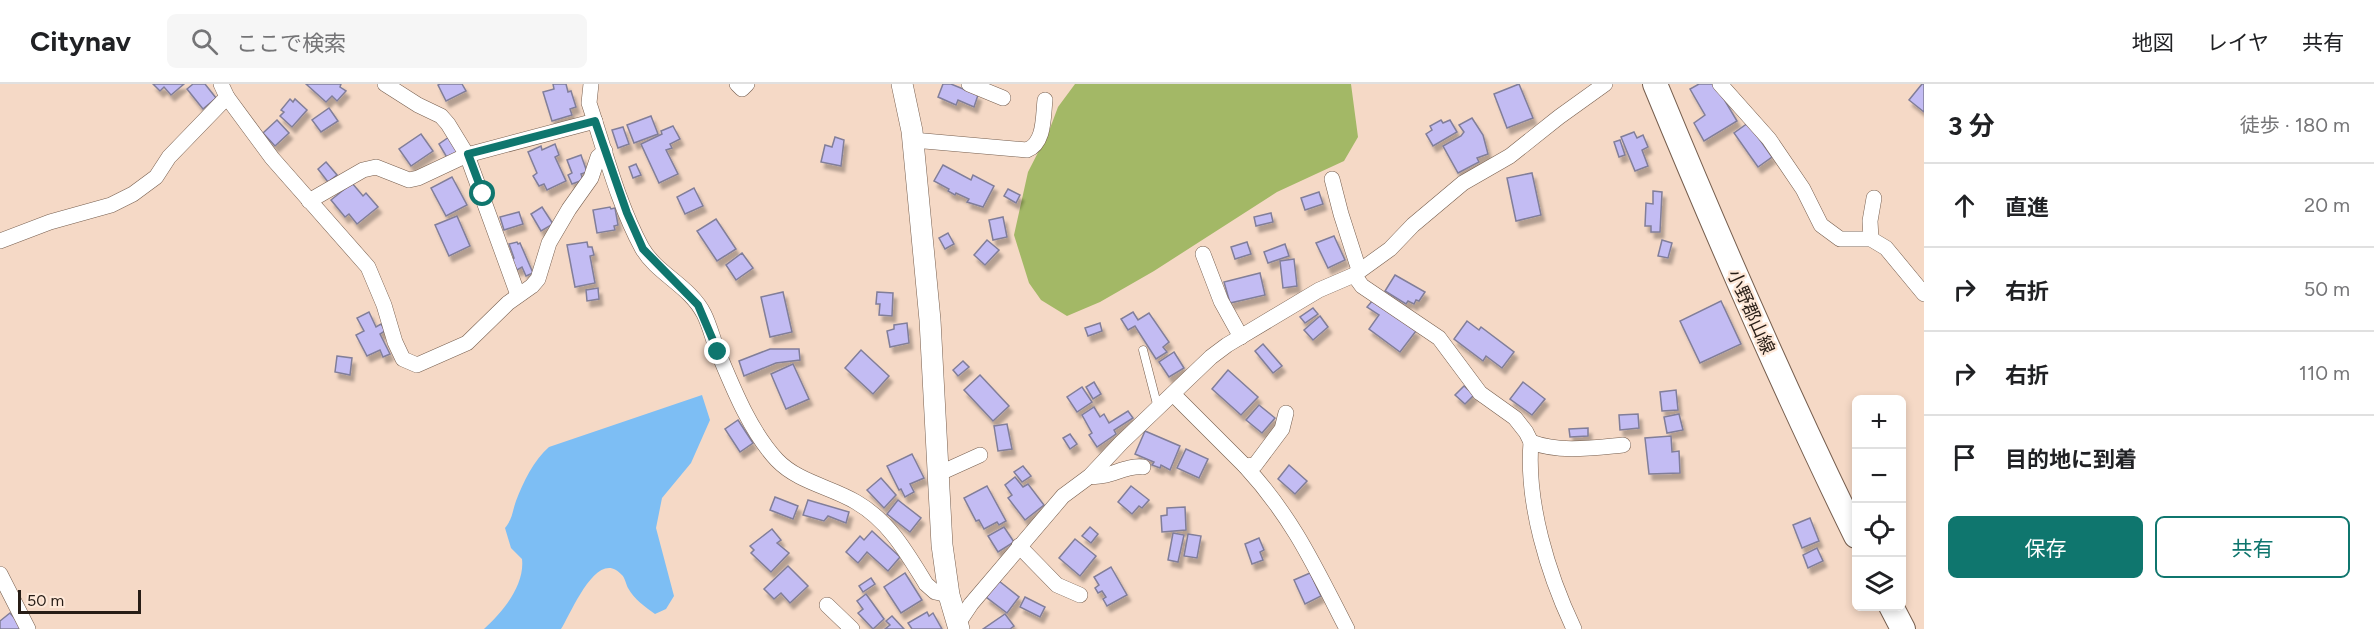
<!DOCTYPE html>
<html lang="ja">
<meta charset="utf-8">
<style>
:root{--surface:#fff;--page:#f6f6f6;--text:#202124;--muted:#757577;--line:#e0e0e0;--accent:#0f766e}
body{margin:0;font-family:Figtree,"Noto Sans JP",sans-serif;background:var(--page);color:var(--text)}
.controls{position:absolute;right:18px;bottom:18px;display:grid;overflow:hidden;border-radius:9px;box-shadow:0 3px 9px #0003}
.controls button{width:54px;height:54px;display:grid;place-items:center;padding:0;border:0;border-bottom:2px solid var(--line);background:var(--surface);color:var(--text);font:30px sans-serif}
.scale{position:absolute;left:18px;bottom:15px;width:123px;box-sizing:border-box;padding-left:6px;border:3px solid #271d16;border-top:0;font-size:16px;line-height:21px;white-space:nowrap;color:#271d16;-webkit-text-stroke:4px #fee8d8;paint-order:stroke}
.stop{position:absolute;width:18px;height:18px;margin:-14px;border:4px solid #0f766e;border-radius:50%;background:#fff}
.stop.end{background:#0f766e;border-color:#fff;box-shadow:0 2px 6px #0008}
.list{margin:0;padding:0;list-style:none}
h2{display:flex;justify-content:space-between;align-items:center;height:78px;margin:0;padding:0 24px;font-size:26px}
h2 small{font-size:20px;font-weight:400;color:var(--muted)}
.list li{display:grid;grid-template-columns:39px 1fr auto;gap:18px;align-items:center;box-sizing:border-box;height:84px;padding:0 24px;border-top:2px solid var(--line)}
.list b{display:block;font-size:22px;white-space:nowrap}
.list em{font-size:20px;font-style:normal;color:var(--muted)}
.actions{display:flex;gap:12px;padding:18px 24px}
.actions a{flex:1;padding:14px 0;border:2px solid var(--accent);border-radius:9px;text-align:center;font-size:21px;color:var(--accent)}
.actions .main{background:var(--accent);color:#fff}
.icon{flex:none;width:33px;height:33px;fill:none;stroke:currentColor;stroke-width:2;stroke-linecap:round;stroke-linejoin:round}
.map{position:relative;flex:none;width:1924px;height:545px;overflow:hidden}
header{display:flex;align-items:center;gap:36px;box-sizing:border-box;height:84px;padding:0 30px;background:var(--surface);border-bottom:2px solid var(--line)}
header strong{font-size:28px}
nav{display:flex;gap:33px;margin-inline-start:auto;font-size:21px}
.search{width:420px;height:54px;background:var(--page);display:flex;align-items:center;gap:15px;box-sizing:border-box;padding:0 21px;border-radius:9px;color:var(--muted);font-size:22px}
main{display:flex}
aside{flex:1;background:var(--surface)}
.map>svg:first-child{display:block}
</style>
<header>
<strong>Citynav</strong>
<div class="search"><svg class="icon" aria-label="search" viewBox="0 0 24 24"><circle cx="10" cy="10" r="6"/><path d="M15 15l6 6"/></svg>ここで検索</div>
<nav><a>地図</a><a>レイヤ</a><a>共有</a></nav>
</header>
<main>
<div class="map">
<svg width="1924" height="545" viewBox="0 0 1924 545">
<defs>
<filter id="shadow"><feDropShadow dx="3.5" dy="6" stdDeviation="1.5" flood-color="#0004"/></filter>
</defs>
<rect width="100%" height="100%" fill="#f5d9c6"/>
<path fill="#a3b866" d="M1075,0H1351L1358,53L1344,77L1277,108L1154,187L1100,218L1067,232L1041,216L1029,199L1014,151L1028,88L1049,47L1058,23Z"/>
<path fill="#7dbef4" d="M702,311L710,336L691,379L662,414L656,444L674,512L666,525L655,530C645,523 634,515 628,504C626,500 625,494 622,491C597,462 571,530 561,545H484C503,528 525,501 522,475L511,464L505,444C513,434 512,428 516,417C523,398 534,376 549,363Z"/>
<g fill="#c3bcf3" stroke="#817e99" stroke-width="1.5" filter="url(#shadow)">
<path d="M153,0H184L171,11L164,3L160,7Z"/>
<path d="M193,0H205L216,14L203,25L187,5Z"/>
<path d="M306,0H341L340,3L346,7L337,17L332,12L326,18Z"/>
<path d="M440,0H462L466,7L446,17L438,1Z"/>
<path d="M553,0H566L568,8L571,7L576,23L570,25L572,31L552,37L543,8L554,5Z"/>
<path d="M943,0H951L978,11L974,23L958,16L956,21L938,13Z"/>
<path d="M1519,0L1533,34L1507,44L1494,10Z"/>
<path d="M1699,0H1715L1737,37L1704,57L1694,39L1705,31L1690,5Z"/>
<path d="M1922,0H1924V28L1909,16Z"/>
<path d="M290,15L293,18L295,15L307,26L292,43L280,32L284,28L281,26Z"/>
<path d="M329,24L338,37L321,48L312,36Z"/>
<path d="M651,32L658,50L634,59L627,41Z"/>
<path d="M1472,34L1483,51L1488,70L1477,74L1479,78L1458,89L1443,62L1461,52L1464,48L1459,41Z"/>
<path d="M277,36L289,49L275,62L263,49Z"/>
<path d="M1441,36L1443,39L1450,36L1457,48L1433,62L1426,50L1432,46L1430,42Z"/>
<path d="M1748,39L1772,73L1758,83L1734,49Z"/>
<path d="M673,42L680,55L670,60L672,64L666,66L678,90L659,99L641,60L662,50L661,47Z"/>
<path d="M623,43L629,60L618,64L612,46Z"/>
<path d="M1634,48L1637,54L1643,51L1648,63L1642,66L1648,82L1635,87L1621,53Z"/>
<path d="M421,50L433,67L411,82L399,65Z"/>
<path d="M449,53L460,70L449,77L439,60Z"/>
<path d="M835,53L844,56L841,82L821,78L825,61L832,63Z"/>
<path d="M1620,56L1625,71L1619,73L1614,58Z"/>
<path d="M555,60L559,71L555,73L566,97L547,106L544,100L539,102L533,92L537,89L528,68L541,62L542,66Z"/>
<path d="M581,71L587,88L581,90L583,96L572,100L568,91L572,89L567,76Z"/>
<path d="M326,78L337,91L328,98L318,85Z"/>
<path d="M636,80L641,91L633,94L629,83Z"/>
<path d="M943,81L971,96L973,91L994,102L983,123L967,118L969,115L956,109L955,111L948,107L949,105L934,97Z"/>
<path d="M1532,89L1541,131L1516,137L1507,94Z"/>
<path d="M452,93L467,121L446,132L431,104Z"/>
<path d="M352,99L363,112L366,109L378,123L357,140L349,130L345,133L331,116Z"/>
<path d="M694,104L703,122L685,130L677,113Z"/>
<path d="M1008,105L1020,111L1016,119L1004,112Z"/>
<path d="M1653,107L1662,108L1660,148H1651V142H1645L1646,119L1653,120Z"/>
<path d="M1319,108L1323,120L1305,126L1301,114Z"/>
<path d="M542,123L553,140L541,147L531,130Z"/>
<path d="M610,123L611,125L615,124L618,141L614,142L615,146L597,149L593,126Z"/>
<path d="M519,128L523,140L504,146L500,133Z"/>
<path d="M1271,129L1273,138L1256,142L1254,133Z"/>
<path d="M457,132L470,162L449,172L435,141Z"/>
<path d="M1003,133L1007,153L993,156L989,136Z"/>
<path d="M716,135L736,165L717,177L697,147Z"/>
<path d="M948,149L954,160L945,165L939,154Z"/>
<path d="M1334,152L1345,176L1328,184L1316,159Z"/>
<path d="M987,156L999,166L985,181L974,171Z"/>
<path d="M1662,156L1672,159L1668,174L1658,172Z"/>
<path d="M517,158L518,160L520,159L533,189L526,192L522,183L517,186L511,175L514,174L509,160Z"/>
<path d="M587,158L588,163H592L594,171L590,172L595,199L575,203L567,161Z"/>
<path d="M1247,158L1251,170L1235,175L1231,163Z"/>
<path d="M1285,160L1289,172L1268,179L1264,168Z"/>
<path d="M742,169L753,184L736,196L726,181Z"/>
<path d="M1294,175L1297,202L1283,204L1280,177Z"/>
<path d="M1260,189L1265,211L1230,219L1224,198Z"/>
<path d="M1395,191L1425,208L1419,217L1416,216L1414,220L1408,217L1406,220L1385,207Z"/>
<path d="M598,204L599,215L587,217L586,206Z"/>
<path d="M783,208L792,248L770,253L761,213Z"/>
<path d="M877,208L893,209L892,232L879,231L880,220H876Z"/>
<path d="M1373,216L1416,247L1400,268L1369,245L1379,231L1367,223Z"/>
<path d="M1721,217L1741,260L1700,279L1680,237Z"/>
<path d="M1313,224L1318,230L1305,239L1300,233Z"/>
<path d="M369,228L376,243L381,240L385,247L380,250L390,270L383,273L380,266L367,272L356,251L364,247L357,234Z"/>
<path d="M1133,228L1138,236L1149,229L1169,258L1163,263L1167,268L1156,275L1135,242L1128,246L1121,235Z"/>
<path d="M1320,232L1328,243L1313,256L1304,246Z"/>
<path d="M1467,237L1479,246L1481,243L1514,268L1502,284L1486,272L1483,277L1454,255Z"/>
<path d="M907,239L909,259L890,263L887,247L894,245V241Z"/>
<path d="M1100,239L1102,247L1088,252L1085,244Z"/>
<path d="M1263,260L1282,282L1273,289L1255,267Z"/>
<path d="M770,265H799L800,276L776,279L744,292L739,277Z"/>
<path d="M861,266L889,292L873,310L845,284Z"/>
<path d="M1174,268L1184,284L1169,293L1159,278Z"/>
<path d="M337,272L352,274L350,291L335,288Z"/>
<path d="M963,277L969,283L958,292L953,286Z"/>
<path d="M793,280L809,315L786,325L771,290Z"/>
<path d="M1228,286L1258,313L1241,331L1212,305Z"/>
<path d="M980,291L1009,322L993,337L964,306Z"/>
<path d="M1094,298L1101,310L1093,315L1086,303Z"/>
<path d="M1523,298L1545,315L1532,331L1510,315Z"/>
<path d="M1464,302L1474,311L1465,320L1455,311Z"/>
<path d="M1082,303L1092,318L1077,328L1067,313Z"/>
<path d="M1676,306L1678,326L1662,327L1660,308Z"/>
<path d="M1259,321L1275,334L1262,349L1246,336Z"/>
<path d="M1094,323L1100,333L1104,330L1109,339L1128,327L1133,334L1114,346L1116,350L1097,363L1089,351L1092,349L1082,331Z"/>
<path d="M1638,330L1639,344L1620,346L1619,331Z"/>
<path d="M1679,330L1683,346L1667,349L1664,333Z"/>
<path d="M738,336L753,359L740,368L725,345Z"/>
<path d="M1007,340L1012,365L998,367L994,342Z"/>
<path d="M1588,344V352L1570,353L1569,345Z"/>
<path d="M1145,347L1180,362L1170,386L1161,381L1160,384L1152,381L1154,378L1135,370Z"/>
<path d="M1070,350L1077,360L1070,365L1063,354Z"/>
<path d="M1671,352L1672,368L1679,367L1680,389L1649,390L1645,354Z"/>
<path d="M1186,365L1208,375L1199,394L1177,384Z"/>
<path d="M912,370L924,394L910,400L914,408L905,413L901,405L899,406L887,382Z"/>
<path d="M1289,381L1307,397L1295,410L1278,395Z"/>
<path d="M1023,382L1031,392L1022,398L1014,388Z"/>
<path d="M1015,393L1023,403L1028,400L1044,421L1025,436L1008,414L1012,411L1005,401Z"/>
<path d="M881,394L896,411L884,424L867,406Z"/>
<path d="M987,402L1006,437L999,441L997,438L984,445L979,436L976,437L964,414Z"/>
<path d="M1131,402L1149,416L1142,424L1139,422L1132,430L1118,418Z"/>
<path d="M775,413L798,422L793,435L770,426Z"/>
<path d="M808,416L849,428L846,439L828,432L824,437L803,431Z"/>
<path d="M898,416L921,434L910,448L887,430Z"/>
<path d="M1185,423L1186,446L1162,448L1161,432L1167,431V424Z"/>
<path d="M1810,434L1819,457L1802,464L1793,441Z"/>
<path d="M1004,443L1014,458L998,468L988,452Z"/>
<path d="M1090,443L1098,450L1091,459L1082,452Z"/>
<path d="M772,445L781,456L777,459L789,469L771,488L751,469L754,466L750,462Z"/>
<path d="M872,447L900,473L888,487L867,468L858,479L846,468L860,452L864,456Z"/>
<path d="M1173,449L1184,451L1178,478L1168,476Z"/>
<path d="M1188,450L1201,452L1197,474L1184,472Z"/>
<path d="M1259,454L1264,466L1260,468L1263,476L1252,480L1245,460Z"/>
<path d="M1075,455L1096,472L1080,492L1059,474Z"/>
<path d="M1817,464L1823,477L1808,484L1803,471Z"/>
<path d="M788,482L808,502L790,519L781,509L774,515L764,505Z"/>
<path d="M1111,483L1127,511L1107,522L1103,515L1106,513L1102,507L1098,509L1095,504L1099,501L1094,493Z"/>
<path d="M905,489L922,516L901,529L884,503Z"/>
<path d="M1310,489L1321,512L1305,520L1294,496Z"/>
<path d="M871,494L875,500L863,508L859,502Z"/>
<path d="M999,497L1019,513L1007,529L986,513Z"/>
<path d="M866,510L884,535L873,545L858,529L863,525L857,517Z"/>
<path d="M1025,513L1045,523L1040,533L1020,523Z"/>
<path d="M927,528L929,532L933,529L942,545H912L908,539Z"/>
<path d="M10,529L24,545H0V537Z"/>
<path d="M1005,530L1014,542L1010,545H983Z"/>
<path d="M892,532L904,545H885L890,541L886,537Z"/>
</g>
<g fill="none" stroke-linecap="round" stroke-linejoin="round">
<defs>
<path id="lane" d="M1143,266L1158,324"/>
<g id="street">
<path d="M221,0L227,13L272,74L368,183L384,221L395,258L403,275L417,281L467,259L508,219L532,202L538,195L549,159L569,125L591,94L598,73L605,67"/>
<path d="M385,0L418,21L441,32L448,40L467,71L518,211"/>
<path d="M591,0L589,19C605,67 618,120 642,164C657,190 690,202 704,230C710,242 713,256 718,268C733,304 750,347 777,376C798,398 831,403 856,418C889,437 907,469 926,500L935,508L949,511"/>
<path d="M737,0L742,5L747,0"/>
<path d="M969,0L1003,14"/>
<path d="M1720,0L1769,55L1803,105L1821,141L1840,155H1871L1886,164L1924,210"/>
<path d="M913,56L1027,66C1045,59 1043,32 1045,16"/>
<path d="M1332,95L1341,130L1359,186"/>
<path d="M309,117L363,86L376,83L409,96L418,94L467,71L595,37"/>
<path d="M1871,155L1870,137L1874,114"/>
<path d="M0,157L50,138L111,121L133,110L156,93L169,73L227,13"/>
<path d="M1203,170L1221,217L1241,253"/>
<path d="M1354,191L1362,202L1439,254L1480,309L1515,334L1526,348L1531,358C1560,369 1592,364 1623,361"/>
<path d="M1173,310L1245,382L1255,381L1282,345L1286,329"/>
<path d="M1531,358C1526,419 1548,490 1574,545"/>
<path d="M1245,382C1293,434 1315,483 1347,545"/>
<path d="M938,390L980,371"/>
<path d="M1090,392C1109,395 1124,381 1143,383"/>
<path d="M1019,462L1057,501L1080,511"/>
<path d="M0,490L28,545"/>
<path d="M827,521L852,545"/>
<path d="M957,541L971,520L1063,412L1090,392L1121,359L1211,273L1227,261L1319,206L1354,191L1390,165L1413,141L1463,99L1510,72L1559,33L1605,0"/>
</g>
<path id="secondary" d="M902,0L912,47L930,236L942,461L949,511L959,545"/>
<g id="primary">
<path d="M1655,0C1718,153 1783,303 1856,452"/>
<path d="M1891,522L1903,545"/>
</g>
</defs>
<use href="#lane" stroke="#765e4e" stroke-width="9"/>
<use href="#street" stroke="#765e4e" stroke-width="16"/>
<use href="#secondary" stroke="#765e4e" stroke-width="22"/>
<use href="#primary" stroke="#765e4e" stroke-width="26"/>
<use href="#lane" stroke="#fff" stroke-width="8"/>
<use href="#street" stroke="#fff" stroke-width="15"/>
<use href="#secondary" stroke="#fff" stroke-width="21"/>
<use href="#primary" stroke="#fff" stroke-width="24"/>
</g>
<g fill="none" stroke-linecap="round" stroke-linejoin="round">
<path stroke="#0f766e" stroke-width="8" d="M483,110L468,70L595,37L627,129L643,165L698,221L718,268"/>
</g>
<g text-anchor="middle" stroke-width="4.5" stroke-linejoin="round" paint-order="stroke">
<g font-size="18" fill="#271d16" stroke="#fee8d8">
<text transform="translate(1751 228) rotate(66)" y="6">小野郡山線</text>
</g>
</g>
</svg>
<div class="controls">
<button>+</button>
<button>−</button>
<button><svg class="icon" aria-label="locate" viewBox="0 0 24 24"><circle cx="12" cy="12" r="6"/><path d="M12 2v4M12 18v4M2 12h4M18 12h4"/></svg></button>
<button><svg class="icon" aria-label="layers" viewBox="0 0 24 24"><path d="M12 4l9 5-9 5-9-5zM3 14l9 5 9-5"/></svg></button>
</div>
<div class="scale">50 m</div>
<div class="stop" style="left:483px;top:110px"></div>
<div class="stop end" style="left:718px;top:268px"></div>
</div>
<aside>
<h2>3 分<small>徒歩 · 180 m</small></h2>
<ul class="list">
<li><svg class="icon" aria-label="ahead" viewBox="0 0 24 24"><path d="M12 20V5M6 11l6-6 6 6"/></svg><div><b>直進</b></div><em>20 m</em></li>
<li><svg class="icon" aria-label="right" viewBox="0 0 24 24"><path d="M7 20v-9h11M14 6l5 5-5 5"/></svg><div><b>右折</b></div><em>50 m</em></li>
<li><svg class="icon" aria-label="right" viewBox="0 0 24 24"><path d="M7 20v-9h11M14 6l5 5-5 5"/></svg><div><b>右折</b></div><em>110 m</em></li>
<li><svg class="icon" aria-label="arrive" viewBox="0 0 24 24"><path d="M6 21V4h12l-3 4 3 4H6"/></svg><div><b>目的地に到着</b></div></li>
</ul>
<div class="actions"><a class="main">保存</a><a>共有</a></div>
</aside>
</main>
